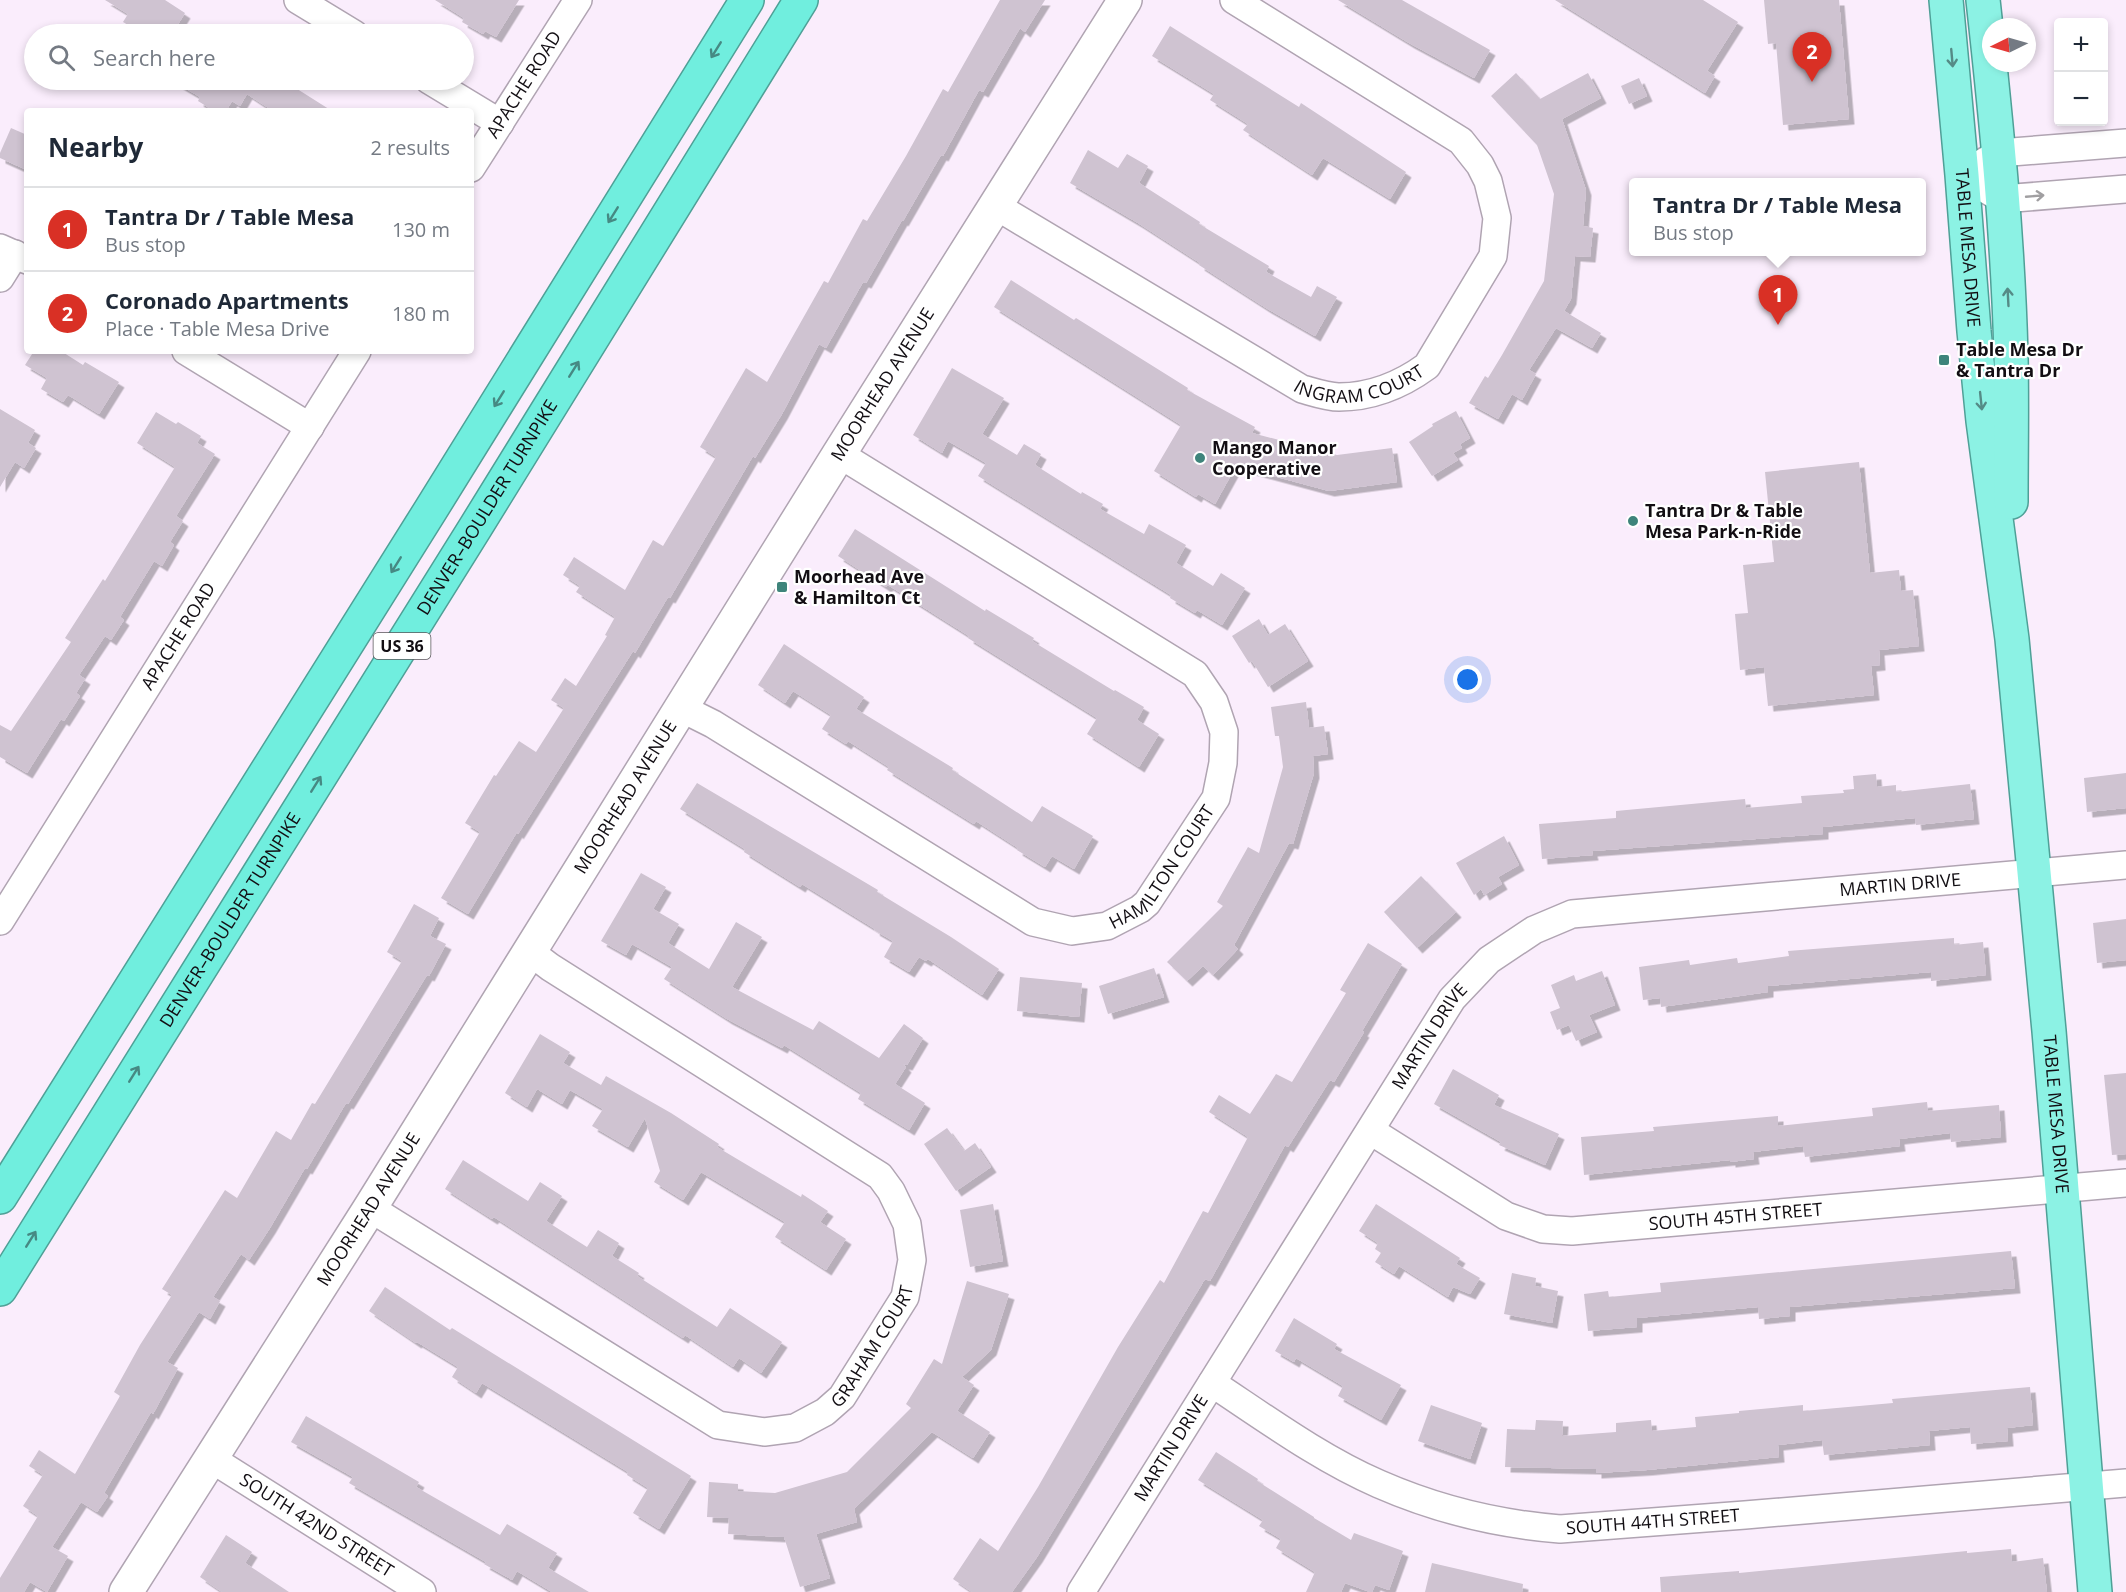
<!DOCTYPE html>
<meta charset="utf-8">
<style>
:root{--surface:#fff;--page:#f6f6f7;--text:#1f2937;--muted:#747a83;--line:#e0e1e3;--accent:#d93025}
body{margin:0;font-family:"Open Sans",sans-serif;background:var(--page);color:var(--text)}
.controls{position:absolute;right:18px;top:18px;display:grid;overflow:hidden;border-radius:6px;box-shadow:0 3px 9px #0003}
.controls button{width:54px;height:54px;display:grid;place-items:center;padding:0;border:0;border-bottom:2px solid var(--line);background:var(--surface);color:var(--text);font:30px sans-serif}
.compass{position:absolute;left:1982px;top:18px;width:54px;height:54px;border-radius:50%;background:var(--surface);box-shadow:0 3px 9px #0003;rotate:265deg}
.you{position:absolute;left:1468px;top:680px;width:21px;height:21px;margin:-15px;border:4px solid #fff;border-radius:50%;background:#1a73e8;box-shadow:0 0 0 9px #1a73e833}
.badge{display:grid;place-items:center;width:39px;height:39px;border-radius:50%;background:var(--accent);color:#fff;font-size:20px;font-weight:700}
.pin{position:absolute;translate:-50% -50px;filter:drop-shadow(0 2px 3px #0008)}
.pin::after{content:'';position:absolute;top:32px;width:21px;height:18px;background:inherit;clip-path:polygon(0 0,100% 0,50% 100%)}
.popup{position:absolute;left:1629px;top:178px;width:297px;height:78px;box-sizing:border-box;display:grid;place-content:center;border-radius:6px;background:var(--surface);filter:drop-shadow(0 2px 4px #0005);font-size:20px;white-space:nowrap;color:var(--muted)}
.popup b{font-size:22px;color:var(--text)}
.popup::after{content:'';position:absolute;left:50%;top:100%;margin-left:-12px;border:12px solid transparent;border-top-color:var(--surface)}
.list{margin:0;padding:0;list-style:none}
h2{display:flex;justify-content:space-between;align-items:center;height:78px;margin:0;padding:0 24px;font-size:26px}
h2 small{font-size:20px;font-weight:400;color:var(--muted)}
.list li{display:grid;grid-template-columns:39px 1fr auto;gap:18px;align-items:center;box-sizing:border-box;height:84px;padding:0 24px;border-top:2px solid var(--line)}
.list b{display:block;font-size:22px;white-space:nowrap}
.list p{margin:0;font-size:20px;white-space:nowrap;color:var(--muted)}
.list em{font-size:20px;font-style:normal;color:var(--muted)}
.icon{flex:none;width:33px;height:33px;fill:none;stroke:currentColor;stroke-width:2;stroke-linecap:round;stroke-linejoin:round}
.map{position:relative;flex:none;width:2126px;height:1592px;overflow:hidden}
.search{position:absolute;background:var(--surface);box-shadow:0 3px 9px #0003;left:24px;top:24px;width:450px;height:66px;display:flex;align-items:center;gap:15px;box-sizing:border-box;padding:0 21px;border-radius:33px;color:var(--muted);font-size:22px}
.panel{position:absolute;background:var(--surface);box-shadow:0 3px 9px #0003;left:24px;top:108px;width:450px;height:246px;border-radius:6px}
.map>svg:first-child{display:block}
</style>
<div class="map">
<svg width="2126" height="1592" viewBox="0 0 2126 1592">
<defs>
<filter id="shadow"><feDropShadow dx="5.5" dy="5.5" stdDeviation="0" flood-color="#0004"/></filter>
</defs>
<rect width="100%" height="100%" fill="#faedfc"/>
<g fill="#cfc3d1" filter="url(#shadow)">
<path d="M105,0H165L185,13L172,34H143L123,22L128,14Z"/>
<path d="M435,0H519L496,37L485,31L483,34L462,22L464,18Z"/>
<path d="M1000,0H1045L1025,32L1020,28L983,92L979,90L943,156L941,155L903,221L902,220L866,283L863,282L826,348L819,344L782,414L755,458L753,456L670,598L668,597L635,653L633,651L518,834L517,832L468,914L441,898L480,832L465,823L494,775L496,776L519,741L536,752L564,708L551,700L565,678L576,686L607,636L605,635L615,617L576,592L580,586L563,575L574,557L625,590L653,540L663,546L716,457L700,447L746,368L767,382L824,281L828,283L863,219L867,221L906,156L943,89L948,92Z"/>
<path d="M1338,0H1402L1490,50L1474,78L1409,43Z"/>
<path d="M1555,0H1703L1738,22L1707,71L1715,76L1705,93Z"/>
<path d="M1764,0H1839L1849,119L1783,125L1776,43L1768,44Z"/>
<path d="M1170,26L1299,107L1301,103L1406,172L1390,199L1323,158L1312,175L1243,130L1248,124L1210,100L1214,94L1152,56Z"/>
<path d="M1516,73L1540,99L1588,73L1601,98L1562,119L1586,190L1583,226L1593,228L1590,257L1575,256L1571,299L1564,311L1601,333L1592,348L1556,328L1529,370L1536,374L1522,400L1512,394L1498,419L1469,403L1485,376L1488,378L1502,355L1544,281L1554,194L1537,145L1491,96Z"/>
<path d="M1639,78L1647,96L1629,104L1621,86Z"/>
<path d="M171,80H283L332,111H273L247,94L240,106L232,101L226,111H214L198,101L200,97Z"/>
<path d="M11,128L27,135V170L0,158V153Z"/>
<path d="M1088,150L1118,168L1127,154L1148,166L1139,183L1200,222L1199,224L1269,266L1266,272L1311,297L1317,286L1337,297L1315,336L1266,308L1199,265L1200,263L1138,223L1070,183Z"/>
<path d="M1011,280L1074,320L1076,318L1188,388L1187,390L1255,427L1252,433L1337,455L1392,448L1397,482L1329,491L1236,466L1215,504L1198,494L1196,497L1154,471L1181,425L994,307Z"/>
<path d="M34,351H61L83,365L85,362L119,382L99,414L68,395L63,402L41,389L47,378L25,365Z"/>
<path d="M952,368L1004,398L982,434L1017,455L1024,444L1041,454L1035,465L1081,494L1082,492L1103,504L1100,509L1144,534L1149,524L1186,545L1176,563L1213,586L1221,573L1245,588L1222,625L1197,610L1195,613L1170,598L1171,595L978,476L986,463L948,441L942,453L913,435Z"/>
<path d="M0,409L35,430L28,443L36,448L24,468L15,462L0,487Z"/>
<path d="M1456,411L1470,438L1460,444L1462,448L1453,453L1458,460L1432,476L1409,442L1433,426L1432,424Z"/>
<path d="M156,412L176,424L178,422L201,436L197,443L215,454L176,516L183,521L170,542L174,545L162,566L154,561L120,617L124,620L111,640L105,636L79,675L85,679L76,693L80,696L64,721L61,719L27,773L0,757V725L11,731L71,642L65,638L103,579L105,581L175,467L137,443Z"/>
<path d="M1859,462L1870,573L1899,570L1901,591L1913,590L1919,646L1879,650L1880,665L1871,666L1874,695L1768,706L1764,667L1740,670L1735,614L1748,613L1743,565L1774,562L1765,472Z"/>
<path d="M855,529L985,611L986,609L1034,638L1032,641L1114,691L1115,690L1144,707L1137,720L1159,734L1139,767L1087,734L1097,718L968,638L969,636L888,585L886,587L838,556Z"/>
<path d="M1259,619L1268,635L1285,624L1308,661L1268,687L1252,661L1249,663L1232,636Z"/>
<path d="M784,644L864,697L856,709L953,768L952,770L1032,822L1042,806L1093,836L1074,869L1052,856L1045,867L1017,850L1018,848L976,821L974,824L887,770L889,767L848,741L846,744L822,729L831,715L793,691L785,703L758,685Z"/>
<path d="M1306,702L1309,728L1324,726L1328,754L1313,756L1314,773L1293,844L1289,843L1234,945L1238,949L1213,975L1203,966L1187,981L1167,962L1223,906L1217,902L1248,847L1259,853L1283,767L1279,736H1275L1271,707Z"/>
<path d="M2126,773V808L2087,812L2084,778Z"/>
<path d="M1876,774L1877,787L1896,785V792L1970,784L1974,819L1916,825L1915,818L1823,827V834L1592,851L1593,855L1542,859L1539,824L1616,818V811L1745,799L1746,808L1802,803L1801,796L1844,793L1843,790L1854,789L1853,776Z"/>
<path d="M697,783L878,890L877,892L951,937L999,969L982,995L928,959L926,961L919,957L909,972L884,957L893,941L874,930L875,929L802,884L800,887L744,852L745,849L680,809Z"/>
<path d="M1504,836L1519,865L1498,877L1502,884L1484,895L1481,889L1474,895L1456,863Z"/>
<path d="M641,873L666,887L653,909L679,924L668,943L709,969L736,922L762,937L732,987L813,1030L819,1021L879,1058L904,1024L923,1038L907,1065L903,1064L906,1067L895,1084L925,1103L909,1130L858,1099L861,1093L784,1045L782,1048L727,1019L664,979L672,967L632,944L626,955L601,941Z"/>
<path d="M1421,876L1456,912L1417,948L1384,912Z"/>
<path d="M414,904L439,918L430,936L446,944L429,976L427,975L348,1104L346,1103L307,1169L305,1168L270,1228L249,1260L241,1254L213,1297L220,1301L210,1319L199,1312L167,1362L178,1368L153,1414L151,1412L104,1493L108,1496L97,1512L81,1502L52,1547L68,1556L47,1592L30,1582L24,1592H0V1578L38,1516L23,1506L43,1475L29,1466L39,1450L75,1474L120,1396L114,1392L140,1345L172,1295L162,1289L225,1190L237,1198L276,1131L291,1140L312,1103L315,1104L402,961L387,952Z"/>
<path d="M2126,919V960L2097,963L2093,923Z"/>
<path d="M1954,938V945L1983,942L1986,975L1931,981V972L1768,986V992L1661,1007L1660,998L1643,1000L1639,967L1689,960L1690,965L1737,958L1738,963L1789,956L1788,951Z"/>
<path d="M1368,943L1402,964L1362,1031L1364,1032L1334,1082L1330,1080L1288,1147L1285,1145L1210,1281L1205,1279L1037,1557L1012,1592H972L953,1579L980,1538L998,1551L1038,1487L1118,1347L1160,1280L1164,1283L1203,1211L1208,1213L1248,1137L1209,1112L1219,1095L1250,1114L1276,1074L1292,1082L1346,993L1340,990Z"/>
<path d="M1154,968L1164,997L1108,1014L1099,986Z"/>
<path d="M1602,971L1615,1005L1589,1015L1597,1032L1576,1041L1569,1025L1557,1030L1550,1012L1560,1008L1551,985L1574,975L1576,981Z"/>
<path d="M1020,977L1082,983L1079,1017L1017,1011Z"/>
<path d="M540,1034L570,1052L563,1063L601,1085L606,1076L671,1113L719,1144L717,1147L801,1197L802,1194L828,1211L820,1222L846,1239L826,1270L775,1237L785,1222L701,1172L683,1200L654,1182L660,1171L645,1118L628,1147L592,1126L603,1109L570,1090L562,1104L537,1089L527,1107L505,1093Z"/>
<path d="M1453,1069L1499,1095L1494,1105L1559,1134L1545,1165L1499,1145L1501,1142L1434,1104Z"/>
<path d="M2126,1073V1154L2112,1155L2104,1075Z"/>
<path d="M1927,1102L1928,1111L1999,1105L2001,1137L1951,1142L1950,1133L1899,1139L1900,1146L1857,1151L1805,1157L1803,1146L1753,1152L1754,1159L1730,1162V1160L1584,1175L1581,1137L1654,1131L1653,1127L1778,1116V1126L1873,1116L1872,1108Z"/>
<path d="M947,1128L964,1151L975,1143L991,1167L956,1191L924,1144Z"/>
<path d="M463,1160L528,1201L540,1182L562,1196L546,1221L587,1247L598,1230L619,1243L612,1256L639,1273L637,1276L717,1327L730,1308L782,1342L761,1373L739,1358L733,1367L685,1335L683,1338L494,1217L492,1219L445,1189Z"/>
<path d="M993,1204L1003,1261L970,1267L960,1210Z"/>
<path d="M1376,1204L1460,1258L1456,1264L1480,1278L1470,1294L1453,1287L1448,1297L1399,1266L1394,1274L1375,1262L1381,1253L1375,1249L1378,1243L1359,1231Z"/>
<path d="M2011,1251L2015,1288L1790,1307V1316L1759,1319L1758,1307L1637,1318V1327L1588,1331L1584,1294L1608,1291L1609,1297L1661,1292L1660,1283Z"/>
<path d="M1512,1273L1536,1278L1535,1286L1558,1291L1552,1323L1504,1314Z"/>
<path d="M967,1281L1009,1294L991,1350L962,1377L974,1385L957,1411L990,1432L973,1458L932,1432L854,1509L857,1522L816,1534L830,1578L800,1587L784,1537L728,1534L729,1518L707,1517L709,1482L738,1484V1491L775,1493L847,1472L911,1408L906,1404L934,1359L942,1364Z"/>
<path d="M385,1287L450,1330L452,1328L691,1476L659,1529L633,1513L648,1488L627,1475L628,1472L482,1383L476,1393L452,1377L458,1367L417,1342L416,1343L369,1311Z"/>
<path d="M1294,1318L1337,1344L1334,1349L1401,1385L1381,1420L1338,1396L1343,1386L1296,1358L1294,1362L1275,1351Z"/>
<path d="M2030,1387L2033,1425L2007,1428L2008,1441L1971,1444L1970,1427L1929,1431L1930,1445L1824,1455L1822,1440L1778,1445L1779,1457L1647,1470L1596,1473V1469L1505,1467L1507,1429L1535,1430L1536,1420L1563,1421L1562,1436L1616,1432V1423L1651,1420L1652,1431L1696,1427L1695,1417L1739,1413V1411L1803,1405V1411L1893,1403L1892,1399Z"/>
<path d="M1431,1405L1482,1423L1470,1459L1418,1441Z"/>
<path d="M306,1416L419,1482L416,1487L500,1535L507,1524L557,1553L548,1568L589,1592H552L517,1571L512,1580L484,1564L486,1562L349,1483L353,1477L291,1442Z"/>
<path d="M1216,1452L1258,1479L1257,1481L1314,1517V1518L1351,1540L1354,1533L1403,1551L1389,1590L1375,1585L1372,1592H1370L1345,1583L1341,1592H1306L1315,1572L1276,1548L1281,1539L1259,1526L1263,1520L1198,1480Z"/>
<path d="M226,1535L252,1552L245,1563L289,1592H222L200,1577Z"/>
<path d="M2011,1549L2012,1562L2043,1558L2047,1592H1661L1660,1577L1739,1571V1573L1967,1551V1553Z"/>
<path d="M1432,1563L1523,1584L1522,1592H1425Z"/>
</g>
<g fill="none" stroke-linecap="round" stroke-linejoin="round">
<defs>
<g id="minor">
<path d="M298,0L354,34"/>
<path d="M429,80L500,123"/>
<path d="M2126,143L1999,153L1962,175L2002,199L2126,189"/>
<path id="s1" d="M471,168L578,0"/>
<path id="s2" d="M996,206L1302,389C1313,392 1327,397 1339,397C1372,397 1401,385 1427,366L1493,256L1497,218L1488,181L1480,165L1461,141L1234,0"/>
<path d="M0,248L27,260"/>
<path d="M0,278L15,254"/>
<path d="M186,351L310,427"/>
<path id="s3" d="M681,708L713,724L1033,922L1072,931L1107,926L1140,909L1147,903L1216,798L1223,763L1224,732L1214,702L1195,674L839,454"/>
<path id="s4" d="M0,921L357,351"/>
<path id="s5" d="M1371,1131L1506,1216L1543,1229L1572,1231L2126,1183"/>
<path id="s6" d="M370,1208L718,1425L764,1432L795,1428L825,1412L842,1397L905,1297L912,1260L907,1224L891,1191L880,1176L550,967L529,951"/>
<path id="s7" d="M1212,1383C1265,1418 1321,1459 1379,1484C1436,1509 1498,1524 1560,1529L1745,1515L2126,1483"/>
<path id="s8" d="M210,1458L422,1592"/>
<path id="s9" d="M1081,1592L1452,999L1489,960L1534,930L1572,914L2126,865"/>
</g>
<g id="tertiary">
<path id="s10" d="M126,1592L370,1208L839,454L1125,0"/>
</g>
<g id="trunk">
<path id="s11" d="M1946,0L1962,175L1974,331L1983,421L2012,639L2049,1031L2095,1592"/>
<path d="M1983,0C1996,118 2008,237 2011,356C2012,405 2011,454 2011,502"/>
</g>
<g id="motorway">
<path d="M0,1197L430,511L747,0"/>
<path id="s12" d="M0,1289L475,528L801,0"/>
</g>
</defs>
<use href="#minor" stroke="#b0a4b2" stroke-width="30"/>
<use href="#tertiary" stroke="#b0a4b2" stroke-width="36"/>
<use href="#trunk" stroke="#4fa097" stroke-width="36"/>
<use href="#motorway" stroke="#4fa097" stroke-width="36"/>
<use href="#minor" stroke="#fff" stroke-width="27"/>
<use href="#tertiary" stroke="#fff" stroke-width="33"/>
<use href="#trunk" stroke="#8cf2e4" stroke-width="33"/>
<use href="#motorway" stroke="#70eede" stroke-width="33"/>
</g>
<defs><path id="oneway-shaft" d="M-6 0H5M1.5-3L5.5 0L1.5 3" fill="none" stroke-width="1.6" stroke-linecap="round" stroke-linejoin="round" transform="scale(1.5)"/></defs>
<g stroke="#468983">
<use href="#oneway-shaft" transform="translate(716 50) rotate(122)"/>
<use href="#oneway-shaft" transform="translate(613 215) rotate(122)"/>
<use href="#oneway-shaft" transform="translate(574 369) rotate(-58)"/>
<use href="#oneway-shaft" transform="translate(499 399) rotate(122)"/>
<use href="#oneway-shaft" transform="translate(396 565) rotate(122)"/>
<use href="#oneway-shaft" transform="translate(316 784) rotate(-58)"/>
<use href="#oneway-shaft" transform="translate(134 1074) rotate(-58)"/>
<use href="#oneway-shaft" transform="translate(31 1239) rotate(-58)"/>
</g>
<g stroke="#558b86">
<use href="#oneway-shaft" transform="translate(1952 58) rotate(85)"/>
<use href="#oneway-shaft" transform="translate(2008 297) rotate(-93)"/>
<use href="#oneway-shaft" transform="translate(1981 401) rotate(84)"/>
</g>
<use stroke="#a09fa1" href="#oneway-shaft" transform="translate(2035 196) rotate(-5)"/>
<g fill="#3e847b" stroke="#fff" stroke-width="2">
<rect x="1938" y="354" width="12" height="12" rx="3"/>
<circle cx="1200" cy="458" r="6"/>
<circle cx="1633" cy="521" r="6"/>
<rect x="776" y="581" width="12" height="12" rx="3"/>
</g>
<g text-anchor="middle" stroke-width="4.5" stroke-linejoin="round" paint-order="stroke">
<rect fill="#fff" stroke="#59565a" stroke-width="1.5" x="373.5" y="633" width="57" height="26" rx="4.5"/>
<g font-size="16" font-weight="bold" fill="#120e13">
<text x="402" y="652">US 36</text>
</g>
<g font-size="18" fill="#120e13" stroke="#fff">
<text dy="6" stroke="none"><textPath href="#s1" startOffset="99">APACHE ROAD</textPath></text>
<text dy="6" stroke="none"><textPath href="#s11" startOffset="249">TABLE MESA DRIVE</textPath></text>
<text dy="6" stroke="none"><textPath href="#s2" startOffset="416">INGRAM COURT</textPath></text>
<text dy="6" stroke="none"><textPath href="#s10" startOffset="1425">MOORHEAD AVENUE</textPath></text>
<text dy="6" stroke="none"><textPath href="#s12" startOffset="921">DENVER–BOULDER TURNPIKE</textPath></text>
<text dy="6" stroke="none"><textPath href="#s4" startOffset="336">APACHE ROAD</textPath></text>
<text dy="6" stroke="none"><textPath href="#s10" startOffset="939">MOORHEAD AVENUE</textPath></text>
<text dy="6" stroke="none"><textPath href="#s3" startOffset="570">HAMILTON COURT</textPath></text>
<text dy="6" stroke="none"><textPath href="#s9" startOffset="1178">MARTIN DRIVE</textPath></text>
<text dy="6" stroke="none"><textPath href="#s12" startOffset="435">DENVER–BOULDER TURNPIKE</textPath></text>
<text dy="6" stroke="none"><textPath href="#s9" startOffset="656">MARTIN DRIVE</textPath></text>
<text dy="6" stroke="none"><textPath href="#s11" startOffset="1120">TABLE MESA DRIVE</textPath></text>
<text dy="6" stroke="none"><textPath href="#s10" startOffset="453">MOORHEAD AVENUE</textPath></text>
<text dy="6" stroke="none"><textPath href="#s5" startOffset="392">SOUTH 45TH STREET</textPath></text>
<text dy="6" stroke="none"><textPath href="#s6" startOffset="604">GRAHAM COURT</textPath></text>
<text dy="6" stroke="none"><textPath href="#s9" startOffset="170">MARTIN DRIVE</textPath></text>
<text dy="6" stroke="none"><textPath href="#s7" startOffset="476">SOUTH 44TH STREET</textPath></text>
<text dy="6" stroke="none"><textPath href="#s8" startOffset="126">SOUTH 42ND STREET</textPath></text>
</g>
<g font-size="18" font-weight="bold" fill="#120e13" stroke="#fff" text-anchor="start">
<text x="1956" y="356">Table Mesa Dr<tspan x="1956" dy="21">&amp; Tantra Dr</tspan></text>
<text x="1212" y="454">Mango Manor<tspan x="1212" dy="21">Cooperative</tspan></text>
<text x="1645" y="517">Tantra Dr &amp; Table<tspan x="1645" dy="21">Mesa Park-n-Ride</tspan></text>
<text x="794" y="583">Moorhead Ave<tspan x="794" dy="21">&amp; Hamilton Ct</tspan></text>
</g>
</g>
</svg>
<div class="controls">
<button>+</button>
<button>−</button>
</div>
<svg class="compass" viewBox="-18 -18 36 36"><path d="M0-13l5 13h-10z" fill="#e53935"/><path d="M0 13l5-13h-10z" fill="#747a83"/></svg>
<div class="you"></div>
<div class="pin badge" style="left:1778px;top:325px">1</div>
<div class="popup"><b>Tantra Dr / Table Mesa</b>Bus stop</div>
<div class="pin badge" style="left:1812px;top:82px">2</div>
<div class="search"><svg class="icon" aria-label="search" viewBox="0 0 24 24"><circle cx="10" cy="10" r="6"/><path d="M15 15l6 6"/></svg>Search here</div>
<section class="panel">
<h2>Nearby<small>2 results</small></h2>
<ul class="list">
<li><span class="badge">1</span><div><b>Tantra Dr / Table Mesa</b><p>Bus stop</p></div><em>130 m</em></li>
<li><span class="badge">2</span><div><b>Coronado Apartments</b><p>Place · Table Mesa Drive</p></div><em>180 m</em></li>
</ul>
</section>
</div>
